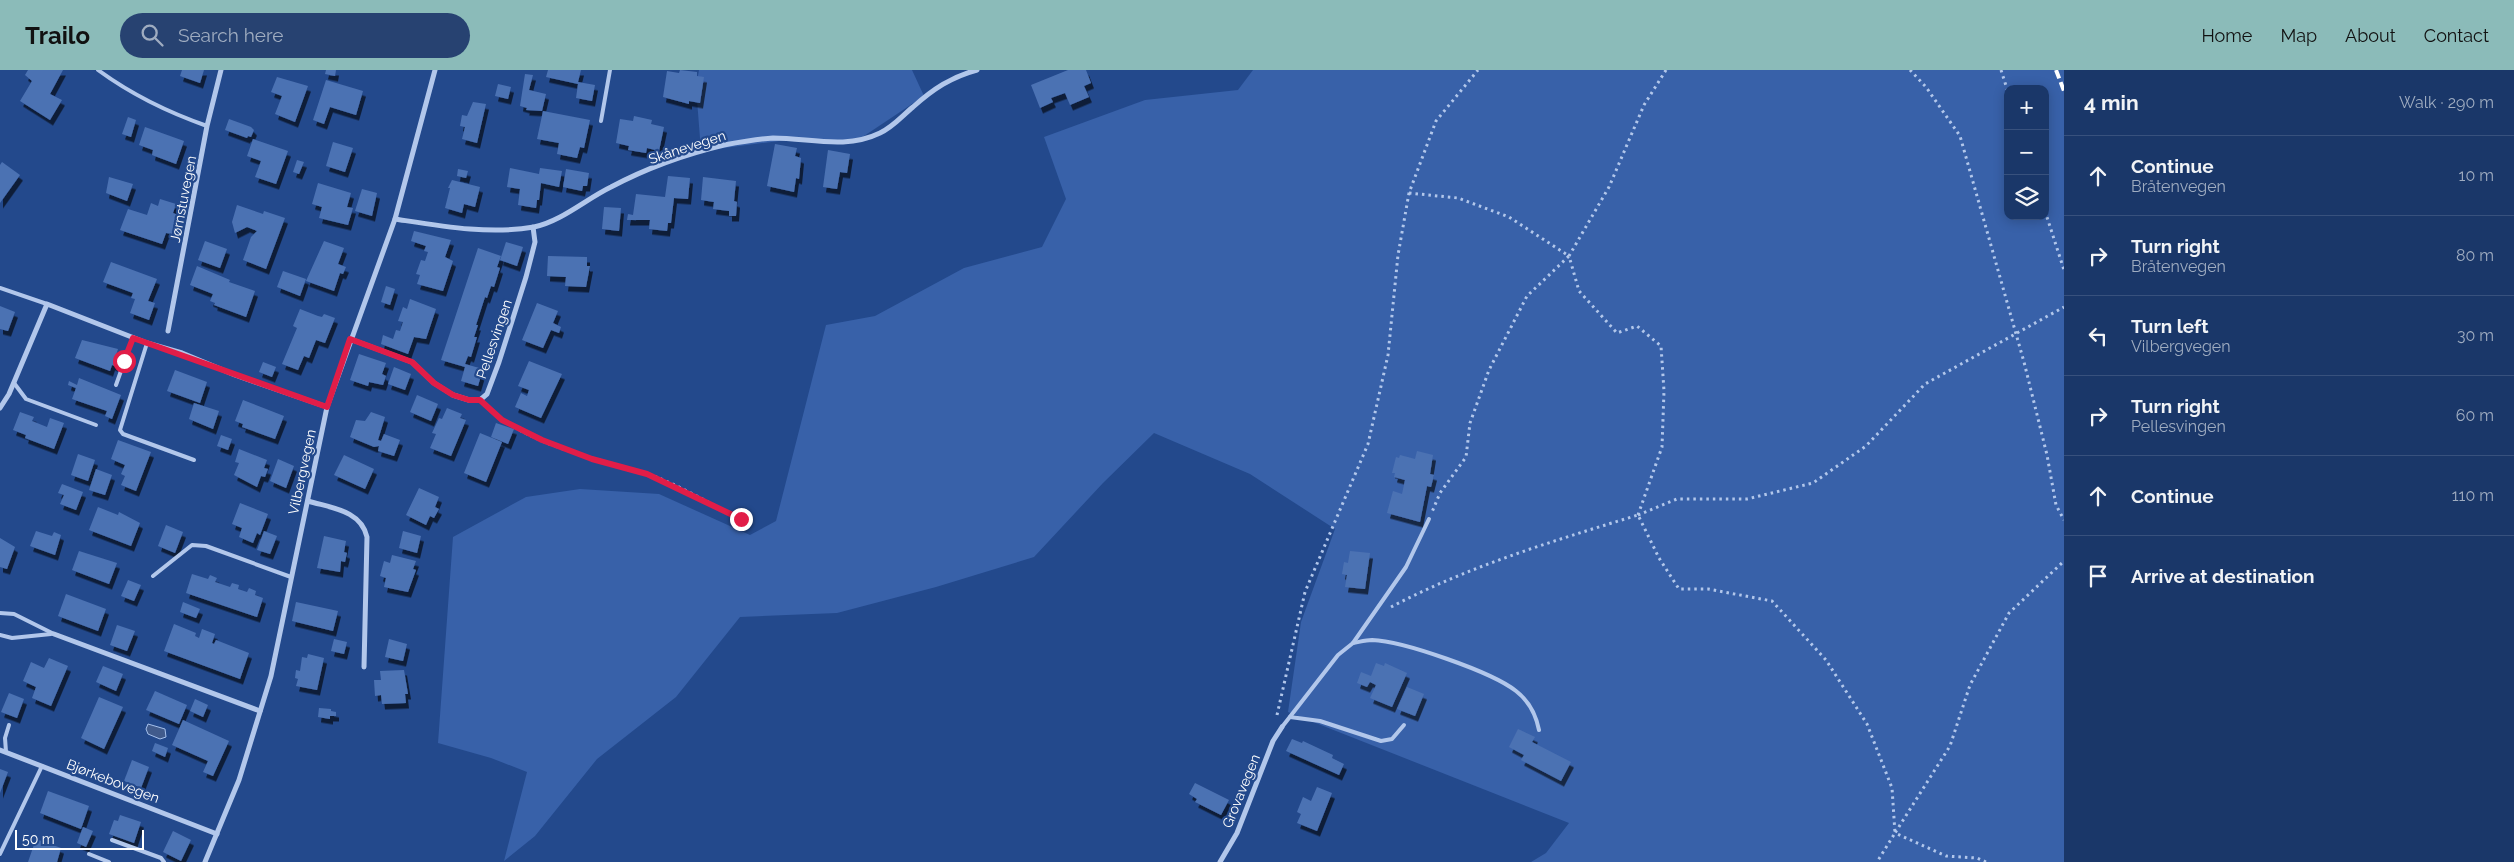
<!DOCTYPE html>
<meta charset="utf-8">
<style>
:root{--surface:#1a3769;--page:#274271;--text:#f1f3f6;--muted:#9facc0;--line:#38517d;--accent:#8bbbb9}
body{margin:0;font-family:Raleway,sans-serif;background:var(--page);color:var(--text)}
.controls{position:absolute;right:15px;top:15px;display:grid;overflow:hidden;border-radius:10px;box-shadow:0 2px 12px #0003}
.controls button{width:45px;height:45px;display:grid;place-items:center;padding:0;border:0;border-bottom:1px solid var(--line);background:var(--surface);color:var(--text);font:25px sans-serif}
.scale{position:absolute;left:15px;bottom:12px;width:129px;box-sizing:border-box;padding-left:5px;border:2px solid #fff;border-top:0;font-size:14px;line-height:18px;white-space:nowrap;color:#fff;-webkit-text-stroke:4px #23498c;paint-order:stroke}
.stop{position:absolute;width:15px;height:15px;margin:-11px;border:4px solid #e11d48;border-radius:50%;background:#fff}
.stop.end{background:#e11d48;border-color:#fff;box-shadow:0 1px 5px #0008}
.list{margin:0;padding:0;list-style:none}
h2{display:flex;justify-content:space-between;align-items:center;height:65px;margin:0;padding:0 20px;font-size:21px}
h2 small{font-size:16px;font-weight:400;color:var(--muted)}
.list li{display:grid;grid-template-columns:32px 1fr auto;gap:15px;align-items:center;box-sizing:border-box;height:80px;padding:0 20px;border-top:1px solid var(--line)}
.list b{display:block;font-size:19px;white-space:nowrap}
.list p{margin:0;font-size:16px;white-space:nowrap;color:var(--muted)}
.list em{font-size:16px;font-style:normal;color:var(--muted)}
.icon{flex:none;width:28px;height:28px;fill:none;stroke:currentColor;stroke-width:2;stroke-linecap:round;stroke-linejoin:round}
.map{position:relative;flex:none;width:2064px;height:792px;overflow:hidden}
header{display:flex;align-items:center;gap:30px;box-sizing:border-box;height:70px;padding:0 25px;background:var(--accent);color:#111}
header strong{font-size:24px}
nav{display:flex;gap:28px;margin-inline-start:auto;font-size:18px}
.search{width:350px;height:45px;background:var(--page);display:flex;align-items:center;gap:12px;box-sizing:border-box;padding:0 18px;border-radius:28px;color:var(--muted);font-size:19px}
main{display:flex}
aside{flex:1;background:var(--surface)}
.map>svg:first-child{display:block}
</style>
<header>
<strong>Trailo</strong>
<div class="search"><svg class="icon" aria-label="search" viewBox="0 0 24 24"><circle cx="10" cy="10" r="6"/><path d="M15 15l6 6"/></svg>Search here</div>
<nav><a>Home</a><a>Map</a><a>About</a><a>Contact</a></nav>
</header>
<main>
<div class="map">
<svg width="2064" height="792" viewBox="0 0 2064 792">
<defs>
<filter id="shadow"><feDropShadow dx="3" dy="5.5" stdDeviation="0" flood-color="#0009"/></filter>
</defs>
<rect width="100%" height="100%" fill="#23498c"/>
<g fill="#3861a9" fill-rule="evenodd">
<path d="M699,0H912L924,26L855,72L794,69L701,81L696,17Z"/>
<path d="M1253,0H2064V792H1531L1546,783L1569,753L1288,642L1301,552L1335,459L1250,404L1154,363L1103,413L1034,487L936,517L837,543L740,547L676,627L597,689L535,766L504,791L527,702L491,688L438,673L453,467L526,427L580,419L659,424L750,465L776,451L826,255L875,246L964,198L1042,177L1066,129L1044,67L1145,30L1238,20ZM2008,19H2045V146H2008Z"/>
</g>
<path fill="#415b8c" stroke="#a6c1ec" d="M148,654L165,659L166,667L160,669L148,664L146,659Z"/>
<g fill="#4c72b3" filter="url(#shadow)">
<path d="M28,0H63L50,24L62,30L50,50L20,31L32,11L25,5Z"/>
<path d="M182,0H204L200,13L180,6Z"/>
<path d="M326,0H336L335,6L325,4Z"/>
<path d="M548,0H581L578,12L595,15L592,31L576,28L578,14L546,7Z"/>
<path d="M680,0L697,2V6L704,7L700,33L689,31V34L663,27L667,1L679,3Z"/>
<path d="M1068,0H1086L1091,13L1084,16L1089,27L1070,35L1065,23L1051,28L1053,32L1040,38L1031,15Z"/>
<path d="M525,4L533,5L529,20L546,24L542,41L526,40L527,38L520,36Z"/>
<path d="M277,7L308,16L295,52L275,44L282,26L271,22Z"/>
<path d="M326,10L363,21L356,45L330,37L324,54L313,50Z"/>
<path d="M498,14L511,17L508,29L495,26Z"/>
<path d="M473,32L486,34L477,73L462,69L465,57L460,56L462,45L467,46Z"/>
<path d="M543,41L590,50L584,78L580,77L577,88L557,84L559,73L537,69Z"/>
<path d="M634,46L652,50L651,54L664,57L659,81L647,78L646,83L628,80L629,76L616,73L620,49L633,51Z"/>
<path d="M128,47L136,50L131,67L122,64Z"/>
<path d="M229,49L251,57L254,60L251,67L248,66L247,68L225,60Z"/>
<path d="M145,57L184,71L176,94L152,85L153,80L139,75Z"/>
<path d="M253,69L288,81L276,114L255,107L261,91L247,86Z"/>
<path d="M333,72L353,78L345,102L326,96Z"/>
<path d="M775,74L797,78L795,86L801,88L799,109L796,108L794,122L767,116Z"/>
<path d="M828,80L850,84L847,103L840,102L837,119L823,117Z"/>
<path d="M297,90L304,92L299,104L293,102Z"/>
<path d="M2,92L20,105L0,133V95Z"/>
<path d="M510,98L539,104L540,98L562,101L559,117L541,113L539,130H537L536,138L518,135L520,119L507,117Z"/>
<path d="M458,99L468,101L466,108L457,106Z"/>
<path d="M566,99L589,103L587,116H583L582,121L563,117Z"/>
<path d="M668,106L690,108L688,129L674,128L671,153H668L667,161L649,159L650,150H627L628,144L633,145L636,124L665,127Z"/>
<path d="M109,107L133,114L127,131L106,123Z"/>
<path d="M703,107L736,111L734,131L737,132L736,146H729V141L713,139L714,132L701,130Z"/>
<path d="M452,110L480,117L475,137L464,134L462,143L445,138L450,118H448Z"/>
<path d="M318,113L351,123L347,137L353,138L348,155L319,148L322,137L312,134Z"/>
<path d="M362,119L377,123L372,146L355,141Z"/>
<path d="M160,129L176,134L173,143L178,145L172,164L166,163L162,174L120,160L128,139L147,145L151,133L158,136Z"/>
<path d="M237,135L263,144L264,141L285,148L266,199L243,190L251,167L257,161L247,157L235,163L232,152Z"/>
<path d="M604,137L621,138L619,161L602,159Z"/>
<path d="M414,161L451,170L445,187L453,191L443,221L417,214L420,205L416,204L421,190L425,191L428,182L424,181L426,176L411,171Z"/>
<path d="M205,171L227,179L220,198L198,190Z"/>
<path d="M324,171L344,178L338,194L346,197L343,204L340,203L334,221L306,211Z"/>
<path d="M506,172L523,177L517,196L500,190Z"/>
<path d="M478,178L501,186L497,197L500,198L494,217L491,216L487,228L485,227L476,255H478L474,267H477L471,287L468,286L465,294L483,299L478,316L461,311L465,297L441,290Z"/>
<path d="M548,186L587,187V196H590L586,217L565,216L566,207L547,206Z"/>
<path d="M111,192L157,209L148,231L155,233L149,250L130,243L135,229L131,228L133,223L103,212Z"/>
<path d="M197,196L230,210L229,212L255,221L246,247L214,235L215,233L210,231L213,224L190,215Z"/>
<path d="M283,201L306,209L300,226L277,217Z"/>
<path d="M386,216L395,219L390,235L381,232Z"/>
<path d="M410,229L436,239L426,269L414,267L408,284L381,274L383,265L393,269L396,260L400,261L403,252L398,251L403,237L407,239Z"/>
<path d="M537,233L558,241L553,253L561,257L559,263L551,260L543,278L522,270Z"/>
<path d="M0,236L15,242L8,261L0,259Z"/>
<path d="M300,239L318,246L322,247L324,244L335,248L325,273L316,270L309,288L304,286L298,300L282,294L297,258L293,256Z"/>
<path d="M82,270L118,279L116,285L118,287L115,296L112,295L110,301L75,288Z"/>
<path d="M359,284L386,293L382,304L386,306L383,315L369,312L368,316L350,310Z"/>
<path d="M529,291L562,304L541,348L515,337L521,323L527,326L529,320L518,316Z"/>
<path d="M263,292L276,297L272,307L259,302Z"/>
<path d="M394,297L411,304L405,320L388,314Z"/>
<path d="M175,300L207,312L200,333L167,321Z"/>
<path d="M79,308L121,325L112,349L105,346L107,341L72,329L76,318L68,315L69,311L77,315Z"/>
<path d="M417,325L438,334L431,351L410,342Z"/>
<path d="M243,330L284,346L275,369L242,357L243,354L235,351Z"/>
<path d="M194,333L219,341L213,359L189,349Z"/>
<path d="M447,338L462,344L460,348L466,350L451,386L430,378L436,364L432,363L439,348L442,349Z"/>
<path d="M20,342L34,347L32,351L47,357L50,348L64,353L54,379L25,368L26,365L13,360Z"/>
<path d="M371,342L385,347L378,370L381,371L384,364L400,370L394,386L378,381L379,376L374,377L350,367L356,350L365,351Z"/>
<path d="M496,353L514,359L508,374L491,367Z"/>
<path d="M480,363L502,372L486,412L464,403Z"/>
<path d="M221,365L232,369L228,380L217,376Z"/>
<path d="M118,370L151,382L136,421L121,415L125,406L121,404L125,395L111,389Z"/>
<path d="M239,379L267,390L264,398L268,399L265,407L261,406L257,417L234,405L239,393L235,392Z"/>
<path d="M1417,381L1433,385L1430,404L1434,405L1431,417L1427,416L1420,452L1387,443L1393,421L1402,424L1405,410L1394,407L1395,403H1392L1396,387L1399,388L1400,385L1415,389Z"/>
<path d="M78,384L95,390L88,411L71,405Z"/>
<path d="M344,385L374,399L365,419L334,405Z"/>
<path d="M278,389L294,396L286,418L270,411Z"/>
<path d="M96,399L112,405L105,425L89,420Z"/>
<path d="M62,414L83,422L76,440L60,434L64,425L58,423Z"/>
<path d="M419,418L439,427L435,437L439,439L434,448L430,446L426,455L406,445Z"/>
<path d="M240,433L268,444L260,465L257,463L253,473L239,467L242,458L232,454Z"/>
<path d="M98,437L118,445L119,442L140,453L131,476L89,460Z"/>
<path d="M166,455L183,462L175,483L158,476Z"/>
<path d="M36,461L52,466L54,462L61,465L55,485L30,476Z"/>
<path d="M264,461L277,466L270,484L257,480Z"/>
<path d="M403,461L421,466L417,483L399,478Z"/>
<path d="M324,466L346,471L344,482L347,483L345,492L341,491L340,502L317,498Z"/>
<path d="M0,468L15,477L7,499L0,497Z"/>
<path d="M79,481L117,493L109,514L72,500Z"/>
<path d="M1350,481L1370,483L1365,519L1345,517L1347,505L1342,504L1344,492L1348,493Z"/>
<path d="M392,485L416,491L413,499L416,500L408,522L384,517L386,508L380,506L384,491L390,493Z"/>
<path d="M192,504L208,509L210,505L217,508L215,512L230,517L232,513L239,515L238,519L247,522L249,518L256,521L255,525L263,528L257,547L186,523Z"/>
<path d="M128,510L141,515L134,531L121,526Z"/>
<path d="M66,524L106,539L98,561L58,546Z"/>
<path d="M183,532L200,539L196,548L180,542Z"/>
<path d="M296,532L338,541L333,561L292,551Z"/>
<path d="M174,554L196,563L195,566L199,568L202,559L215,564L212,573L214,574L216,570L249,583L240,609L164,581Z"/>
<path d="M117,555L135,561L127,581L110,575Z"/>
<path d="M334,569L347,572L344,584L331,581Z"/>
<path d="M389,569L407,574L403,591L385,587Z"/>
<path d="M308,584L324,588L317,620L296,616L298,609L295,608L296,600L300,601L302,587L307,588Z"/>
<path d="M49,588L68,596L51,636L32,628L36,617L23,611L31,592L44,598Z"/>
<path d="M1376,593L1384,596L1385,593L1407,603L1392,637L1370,628L1376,615L1370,612L1367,617L1357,613L1361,602L1371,606Z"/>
<path d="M103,596L123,604L116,621L96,612Z"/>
<path d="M404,600L408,624H405L406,633L382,634L381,625L375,626L374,610H381L380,601Z"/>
<path d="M1407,617L1424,624L1415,646L1397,639Z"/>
<path d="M155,621L187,635L179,654L146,640Z"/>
<path d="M9,623L24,629L17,648L1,642Z"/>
<path d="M99,627L123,637L104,679L81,668Z"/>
<path d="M195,629L208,635L203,647L190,641Z"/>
<path d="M319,638L331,639V641L336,642V646H330V649L318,647Z"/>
<path d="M183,650L229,671L213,706L203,702L208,691L172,675Z"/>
<path d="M1518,659L1535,667L1532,672L1571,692L1561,711L1521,690L1524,685L1509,677Z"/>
<path d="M1292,669L1302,673L1303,671L1333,685L1332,688L1344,694L1339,705L1286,681Z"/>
<path d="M155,673L168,678L165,687L152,681Z"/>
<path d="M132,690L149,697L141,718L124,711Z"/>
<path d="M0,699L8,702L0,723Z"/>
<path d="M1195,713L1229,730L1221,745L1195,732L1197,729L1189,724Z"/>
<path d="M1317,717L1332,723L1317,761L1297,753L1301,744L1297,742L1303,727L1311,731Z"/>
<path d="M48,721L89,736L81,759L40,743Z"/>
<path d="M120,745L141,752L134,773L109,764L114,750L118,751Z"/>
<path d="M83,757L93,761L86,777L77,773Z"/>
<path d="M173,761L191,770L181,791L163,782Z"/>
<path d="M36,769L61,778L57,792H28Z"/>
</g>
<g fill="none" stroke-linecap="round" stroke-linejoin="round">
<g stroke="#b2c7eb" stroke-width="3" stroke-dasharray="2.5 4" stroke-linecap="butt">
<path d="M1910,0L1926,17L1960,66L2024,292L2047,385L2056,435L2064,450"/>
<path d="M2001,0L2008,22"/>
<path d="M1409,123L1458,128L1509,147L1569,186L1527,226L1489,300L1470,353L1466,387L1440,423L1432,442"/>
<path d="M2045,141L2064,200"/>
<path d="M488,337C529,376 592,387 645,403C676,413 712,435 741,449"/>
<path d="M1638,445L1662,377L1664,321L1661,276L1637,256L1617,263L1579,221L1569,186L1609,117L1644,35L1666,0"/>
<path d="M1638,445L1677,429H1747L1813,413L1866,376L1925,314L2064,237"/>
<path d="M1391,537C1469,496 1553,471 1638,445L1659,488L1679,519H1708L1772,531L1826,590L1867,654L1892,718L1895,763L1877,792"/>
<path d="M1277,645L1305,522L1368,374L1388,285L1398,185L1409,123L1436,51L1478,0"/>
<path d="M1986,792L1977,788L1946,786L1895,763L1950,676L1970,615L2009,543L2064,491"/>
</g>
<g stroke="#b2c7eb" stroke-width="4">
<path d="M98,0C132,25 167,42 207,56"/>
<path d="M601,51L610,0"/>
<path d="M0,218L47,234"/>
<path d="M147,273L120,360L123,364L194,390"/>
<path d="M14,313L26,329L96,355"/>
<path d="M116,315L133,267"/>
<path d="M153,506L192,475L206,476L291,507"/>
<path d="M0,543L14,544L54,564"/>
<path d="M0,565L12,568L51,564"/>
<path d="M1353,573C1359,572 1366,570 1372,570C1403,571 1492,602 1516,621C1529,631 1536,645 1539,660"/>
<path d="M1290,647L1320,651L1381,671L1392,669L1404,655"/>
<path d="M1282,657L1338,585L1353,573L1406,497L1429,449"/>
<path d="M6,682L5,668L9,655"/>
<path d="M112,770L161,788L164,792"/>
<path d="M0,784L42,696"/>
<path d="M89,784L109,792"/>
</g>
<g stroke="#b2c7eb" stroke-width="5">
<path d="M395,149C440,156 489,165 534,157C562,151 586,129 611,117C645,99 686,84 724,75C740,72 756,69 773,68C810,68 845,80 880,63C893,57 902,46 913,37C933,19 951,7 977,0"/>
<path d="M168,261L207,56L221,0"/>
<path d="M350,269L412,292L434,313L453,325L469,330H480L487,324L499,292L526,207L535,172L533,157"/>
<path d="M0,338L9,324L47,234L147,273L182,283L235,305L327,337"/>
<path d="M308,431C331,438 361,440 367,467L364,597"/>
<path d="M54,564L260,641"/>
<path d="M0,680L217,764"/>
<path d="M205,792L239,710L271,606L327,337L395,149L435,0"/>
<path d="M1220,792L1237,763L1273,671L1282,657"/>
</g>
<path stroke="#fff" stroke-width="4" stroke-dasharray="9 4" stroke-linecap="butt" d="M2056,0L2064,21"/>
</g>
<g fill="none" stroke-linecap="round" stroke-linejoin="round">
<path stroke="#e11d48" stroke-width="6" d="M124,291L133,268L327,337L350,269L412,292L434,313L453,325L469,330H480L502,350L542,370L592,389L647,404L741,449"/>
</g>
<g text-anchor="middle" stroke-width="4.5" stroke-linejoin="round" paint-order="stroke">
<g font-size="14" fill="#fff" stroke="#23498c">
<text transform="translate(687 77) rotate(-18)" y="5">Skånevegen</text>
<text transform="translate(183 129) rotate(-79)" y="5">Jørnstuvegen</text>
<text transform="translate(494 269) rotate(-71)" y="5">Pellesvingen</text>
<text transform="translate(302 402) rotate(-78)" y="5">Vilbergvegen</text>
<text transform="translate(113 711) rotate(21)" y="5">Bjørkebovegen</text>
<text transform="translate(1241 721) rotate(-68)" y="5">Grovavegen</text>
</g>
</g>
</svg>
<div class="controls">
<button>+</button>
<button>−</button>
<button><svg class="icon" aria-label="layers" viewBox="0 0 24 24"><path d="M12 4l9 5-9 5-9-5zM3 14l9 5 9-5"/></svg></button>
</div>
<div class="scale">50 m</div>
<div class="stop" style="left:124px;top:291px"></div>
<div class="stop end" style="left:741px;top:449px"></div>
</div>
<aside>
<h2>4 min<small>Walk · 290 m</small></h2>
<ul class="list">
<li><svg class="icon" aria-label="ahead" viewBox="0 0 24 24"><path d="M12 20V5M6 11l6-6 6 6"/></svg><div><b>Continue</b><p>Bråtenvegen</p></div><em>10 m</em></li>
<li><svg class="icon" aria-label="right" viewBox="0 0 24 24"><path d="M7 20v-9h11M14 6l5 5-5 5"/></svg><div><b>Turn right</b><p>Bråtenvegen</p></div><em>80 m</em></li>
<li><svg class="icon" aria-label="left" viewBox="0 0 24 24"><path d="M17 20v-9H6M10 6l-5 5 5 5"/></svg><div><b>Turn left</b><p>Vilbergvegen</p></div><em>30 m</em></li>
<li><svg class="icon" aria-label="right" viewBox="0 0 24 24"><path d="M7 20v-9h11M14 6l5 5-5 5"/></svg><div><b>Turn right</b><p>Pellesvingen</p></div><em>60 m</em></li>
<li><svg class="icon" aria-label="ahead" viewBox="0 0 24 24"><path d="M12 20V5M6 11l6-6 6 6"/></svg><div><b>Continue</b></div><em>110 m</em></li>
<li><svg class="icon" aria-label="arrive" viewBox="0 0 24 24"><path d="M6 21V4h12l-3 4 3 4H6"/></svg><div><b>Arrive at destination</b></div></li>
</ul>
</aside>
</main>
